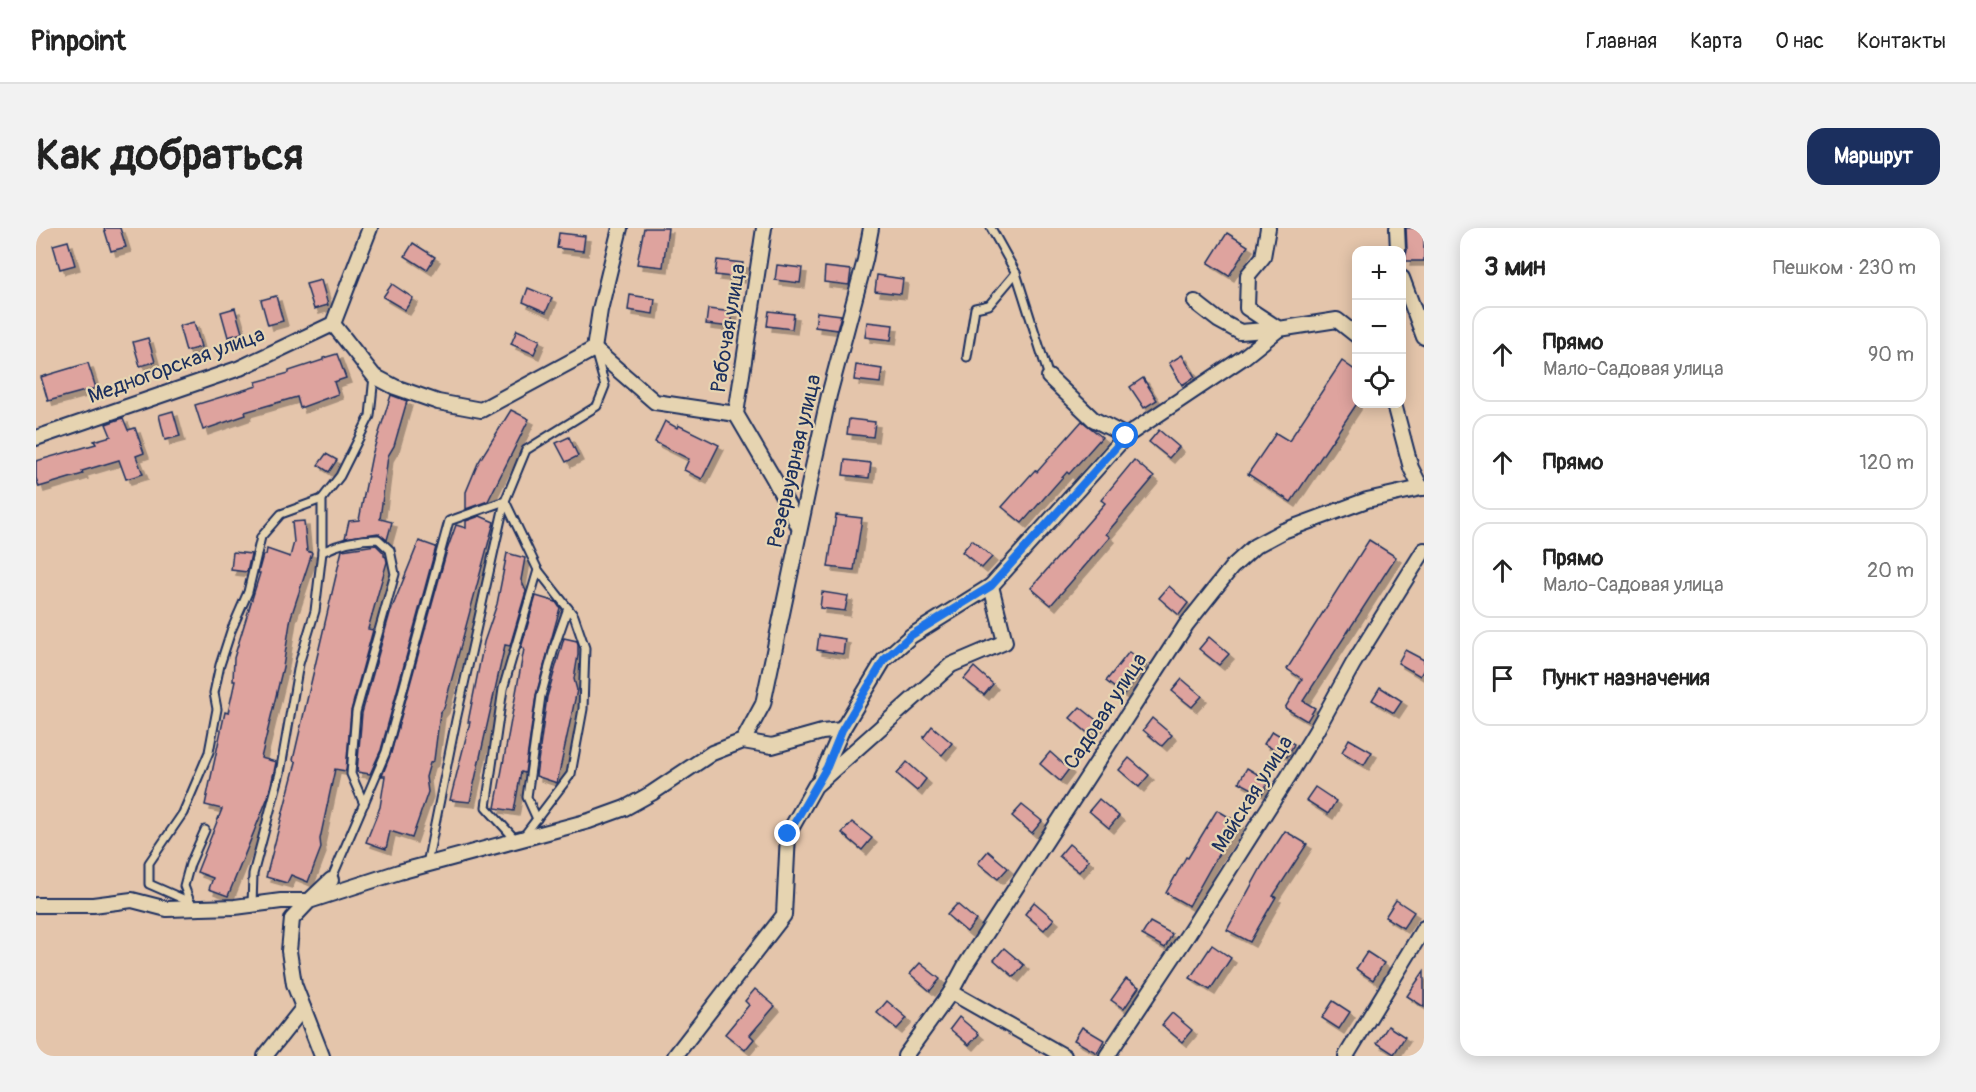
<!DOCTYPE html>
<html lang="ru">
<meta charset="utf-8">
<style>
:root{--surface:#fff;--page:#f2f2f2;--text:#222;--muted:#767676;--line:#e0e0e0;--accent:#1b2f5e}
body{margin:0;font-family:Pangolin,sans-serif;background:var(--page);color:var(--text)}
.controls{position:absolute;right:18px;top:18px;display:grid;overflow:hidden;border-radius:12px;box-shadow:0 3px 15px #0003}
.controls button{width:54px;height:54px;display:grid;place-items:center;padding:0;border:0;border-bottom:2px solid var(--line);background:var(--surface);color:var(--text);font:30px sans-serif}
.stop{position:absolute;width:18px;height:18px;margin:-14px;border:4px solid #1a73e8;border-radius:50%;background:#fff}
.stop.end{background:#1a73e8;border-color:#fff;box-shadow:0 2px 6px #0008}
.list{margin:0;padding:0;list-style:none}
h2{display:flex;justify-content:space-between;align-items:center;height:78px;margin:0;padding:0 24px;font-size:26px}
h2 small{font-size:20px;font-weight:400;color:var(--muted)}
.list li{display:grid;grid-template-columns:39px 1fr auto;gap:18px;align-items:center;box-sizing:border-box;height:96px;margin:0 12px 12px;padding:0 12px;border:2px solid var(--line);border-radius:18px}
.list b{display:block;font-size:22px;white-space:nowrap}
.list p{margin:0;font-size:20px;white-space:nowrap;color:var(--muted)}
.list em{font-size:20px;font-style:normal;color:var(--muted)}
.icon{flex:none;width:33px;height:33px;fill:none;stroke:currentColor;stroke-width:2;stroke-linecap:round;stroke-linejoin:round}
.map{position:relative;flex:none;width:1388px;height:828px;overflow:hidden;border-radius:18px}
header{display:flex;align-items:center;gap:36px;box-sizing:border-box;height:84px;padding:0 30px;background:var(--surface);border-bottom:2px solid var(--line)}
header strong{font-size:28px}
nav{display:flex;gap:33px;margin-inline-start:auto;font-size:21px}
.intro{display:flex;align-items:center;justify-content:space-between;box-sizing:border-box;height:144px;padding:0 36px}
h1{margin:0;font-size:42px}
.button{padding:15px 27px;border-radius:18px;background:var(--accent);color:#fff;font-size:21px;font-weight:700}
main{display:flex;gap:36px;padding:0 36px}
aside{flex:1;background:var(--surface);border-radius:18px;box-shadow:0 3px 15px #0003}
.map>svg:first-child{display:block}
</style>
<header>
<strong>Pinpoint</strong>
<nav><a>Главная</a><a>Карта</a><a>О нас</a><a>Контакты</a></nav>
</header>
<div class="intro"><h1>Как добраться</h1><a class="button">Маршрут</a></div>
<main>
<div class="map">
<svg width="1388" height="828" viewBox="0 0 1388 828">
<defs>
<filter id="shadow"><feDropShadow dx="5" dy="5" stdDeviation="0" flood-color="#0004"/></filter>
</defs>
<rect width="100%" height="100%" fill="#e4c5ab"/>
<filter id="ink" filterUnits="userSpaceOnUse"><feTurbulence type="fractalNoise" baseFrequency=".0167" numOctaves="2"/><feDisplacementMap in="SourceGraphic" scale="12" xChannelSelector="R" yChannelSelector="G"/><feConvolveMatrix kernelMatrix="1 2 1 2 8 2 1 2 1" color-interpolation-filters="sRGB"/></filter>
<g filter="url(#ink)">
<g fill="#dea39e" stroke="#1b2f5e" stroke-width="1.5" filter="url(#shadow)">
<path d="M68,0H84L90,19L75,23Z"/>
<path d="M608,0H632L627,39L601,36Z"/>
<path d="M1370,0H1388V33H1369L1371,22Z"/>
<path d="M523,5L549,8L547,23L521,20Z"/>
<path d="M1191,5L1212,18L1193,48L1172,35Z"/>
<path d="M32,13L39,37L24,41L17,17Z"/>
<path d="M377,15L399,29L391,42L369,28Z"/>
<path d="M681,32L707,35L704,50L679,47Z"/>
<path d="M741,37L766,40L764,55L739,52Z"/>
<path d="M789,39L815,42L813,57L788,54Z"/>
<path d="M841,47L867,51L865,66L839,63Z"/>
<path d="M285,52L292,77L278,81L270,56Z"/>
<path d="M356,56L377,70L369,82L347,69Z"/>
<path d="M492,60L516,70L510,84L487,74Z"/>
<path d="M594,67L619,71L617,86L592,82Z"/>
<path d="M240,68L247,93L232,97L225,72Z"/>
<path d="M199,80L206,105L192,109L185,84Z"/>
<path d="M672,81L697,84L695,99L670,96Z"/>
<path d="M733,83L758,86L756,101L731,98Z"/>
<path d="M781,84L805,87L801,102L779,99Z"/>
<path d="M158,94L165,119L150,123L143,98Z"/>
<path d="M831,94L857,97L855,112L829,109Z"/>
<path d="M481,102L504,112L498,126L475,116Z"/>
<path d="M112,110L119,134L104,138L97,114Z"/>
<path d="M301,126L310,150L298,154L302,166L264,180L261,169L209,184L210,187L167,202L159,177L221,158L220,154L253,145V143L287,132V130Z"/>
<path d="M1146,127L1159,149L1146,157L1133,135Z"/>
<path d="M1306,133L1320,143V177L1255,274L1212,246L1240,205L1253,213Z"/>
<path d="M52,135L60,160L12,173L5,149Z"/>
<path d="M820,137L846,141L844,155L818,152Z"/>
<path d="M1107,150L1121,172L1108,180L1094,159Z"/>
<path d="M355,167L371,173L358,218L352,228L344,291L356,294L351,312L342,305L309,310L313,293L323,292L336,227Z"/>
<path d="M475,182L493,191L452,273L430,281V264L442,235Z"/>
<path d="M137,183L144,208L129,212L123,187Z"/>
<path d="M87,190L92,202L99,200L108,225L100,228L107,246L90,251L83,232L46,243L47,246L3,259L0,250V233L60,216L58,213L75,208L70,196Z"/>
<path d="M813,191L839,194L837,209L811,206Z"/>
<path d="M629,193L641,200L642,197L683,217L666,251L648,242L653,231L619,214Z"/>
<path d="M1046,193L1066,209L1033,246L1031,244L986,295L966,279L999,242L1001,244Z"/>
<path d="M1123,202L1143,219L1133,230L1113,214Z"/>
<path d="M533,209L542,228L530,234L520,215Z"/>
<path d="M290,226L301,232L293,244L282,237Z"/>
<path d="M809,232L835,235L833,250L807,247Z"/>
<path d="M1098,232L1118,249L1070,306L1074,309L1015,377L995,360L1069,275L1065,272Z"/>
<path d="M800,287L826,290L818,342L792,339Z"/>
<path d="M444,288L458,294L408,480L404,485L398,532L394,535L390,549L392,564L376,610L354,603L350,621L330,614L344,579L349,548H346L355,525L411,322L420,297L430,300V293Z"/>
<path d="M268,293L271,323L276,325L255,389L247,439L225,530L240,534L238,544L232,569L192,668L173,661L177,650L161,644L186,581L169,577L189,484L192,485L199,453H197L198,430L224,345H222L227,327H230L231,321L254,329L258,314L256,294Z"/>
<path d="M936,312L956,329L946,340L926,324Z"/>
<path d="M1333,312L1360,329L1267,473L1279,480L1271,493L1249,480L1266,451L1251,441Z"/>
<path d="M383,313L400,319L345,522L334,546L321,544L326,485L354,385Z"/>
<path d="M340,317L348,325V328L350,329L351,334L332,401L337,402L315,483L310,543L299,541L284,611L285,620L272,654L255,647L251,655L230,649L260,534L257,532L306,322Z"/>
<path d="M197,324L215,326L211,344L195,342Z"/>
<path d="M471,325L489,330L485,352L490,363L474,418L469,417L434,574L414,572L434,494H432L448,414L461,376Z"/>
<path d="M1133,358L1152,375L1143,387L1123,370Z"/>
<path d="M786,364L812,368L809,383L784,380Z"/>
<path d="M500,368L520,374L524,380L500,467L489,545L485,544L478,583L459,580L488,421L485,420Z"/>
<path d="M783,407L809,411L807,426L781,422Z"/>
<path d="M1173,409L1193,426L1183,437L1163,421Z"/>
<path d="M528,410L541,413L542,416V427L538,451L541,462L521,555L500,548L511,469Z"/>
<path d="M1369,422L1388,432V441L1384,448L1362,435Z"/>
<path d="M1093,424L1110,437L1088,467L1070,453Z"/>
<path d="M938,439L957,456L948,467L928,451Z"/>
<path d="M1146,451L1166,468L1156,479L1136,463Z"/>
<path d="M1344,459L1366,473L1358,485L1336,472Z"/>
<path d="M1044,479L1064,495L1054,507L1034,490Z"/>
<path d="M1116,490L1136,507L1126,518L1107,502Z"/>
<path d="M896,498L916,515L906,527L887,510Z"/>
<path d="M1236,503L1258,516L1251,529L1228,516Z"/>
<path d="M1313,511L1336,524L1328,537L1306,524Z"/>
<path d="M1014,524L1033,541L1024,553L1004,536Z"/>
<path d="M1093,530L1113,547L1103,559L1083,542Z"/>
<path d="M871,534L890,551L881,563L861,546Z"/>
<path d="M1211,540L1233,553L1226,566L1203,554Z"/>
<path d="M1279,559L1300,573L1292,586L1270,572Z"/>
<path d="M1063,571L1083,588L1073,600L1053,583Z"/>
<path d="M986,577L1006,593L996,605L976,588Z"/>
<path d="M1181,582L1203,595L1180,630L1153,678L1130,665L1150,629L1152,630Z"/>
<path d="M816,594L836,610L826,622L806,605Z"/>
<path d="M1249,603L1271,616L1237,668L1240,669L1214,714L1191,702L1226,638Z"/>
<path d="M1033,616L1053,632L1043,644L1023,628Z"/>
<path d="M952,623L972,640L962,651L942,635Z"/>
<path d="M1360,672L1378,684L1367,700L1349,689Z"/>
<path d="M998,674L1018,691L1008,702L989,686Z"/>
<path d="M921,676L940,692L931,704L911,687Z"/>
<path d="M1114,694L1136,706L1129,720L1106,707Z"/>
<path d="M1176,717L1195,730L1174,762L1154,750Z"/>
<path d="M968,720L988,737L978,749L958,732Z"/>
<path d="M1331,724L1348,735L1337,752L1320,741Z"/>
<path d="M884,735L904,751L894,763L874,746Z"/>
<path d="M1388,743V779L1371,768Z"/>
<path d="M1090,751L1103,759L1088,781L1075,772Z"/>
<path d="M719,761L739,778L714,807L718,811L709,822L689,806L713,777L709,773Z"/>
<path d="M851,773L871,790L861,801L841,785Z"/>
<path d="M1297,773L1314,784L1303,801L1286,790Z"/>
<path d="M1136,785L1156,802L1146,814L1126,797Z"/>
<path d="M923,789L943,806L933,817L914,801Z"/>
<path d="M1352,798L1369,809L1358,826L1341,815Z"/>
<path d="M1046,799L1068,812L1061,825L1038,812Z"/>
</g>
<g fill="none" stroke-linecap="round" stroke-linejoin="round">
<defs>
<g id="lane">
<path d="M955,0L980,45L1013,149"/>
<path d="M931,129L939,80L953,77L980,45"/>
<path d="M328,576L315,546L320,484L359,346L354,322L342,311C322,311 304,315 286,324V271L304,248L334,188L338,148"/>
<path d="M501,591L491,569L505,468L519,417L532,380"/>
<path d="M479,611L450,579L467,461L502,342"/>
<path d="M391,636L420,492L469,273L502,342L538,388L549,420L547,481L535,546L487,609"/>
<path d="M295,652L350,524L413,293L469,273L490,222L561,178L569,158L560,126"/>
<path d="M154,674L113,656V635L147,585L173,524L181,481L178,465L184,437L195,403L212,364L225,309L245,286L286,271"/>
<path d="M154,674L148,658L154,636L169,602"/>
<path d="M216,677L217,646L244,545L263,436L279,383L286,324"/>
</g>
<g id="street">
<path d="M728,0L700,186L738,251L763,299"/>
<path d="M1232,0L1227,29L1212,47L1211,80L1243,101"/>
<path d="M1361,0L1362,22"/>
<path d="M1366,50L1388,109"/>
<path d="M1159,74L1182,92L1204,104L1243,101"/>
<path d="M297,96L338,148L359,159L402,174L445,182L558,121"/>
<path d="M558,121L619,174L700,186"/>
<path d="M558,121L564,82L584,0"/>
<path d="M1013,149L1057,191L1090,208"/>
<path d="M1358,176L1375,240L1385,260H1388"/>
<path d="M0,210L204,140L297,96L334,0"/>
<path d="M707,513L727,476L773,257L793,167L829,32L835,0"/>
<path d="M785,549L806,502L848,432L875,408L955,358"/>
<path d="M0,677H57L96,672L131,681L199,679L245,673H273L295,652"/>
<path d="M915,764L1028,828"/>
<path d="M229,828L267,780"/>
<path d="M286,828L258,756L253,723L256,691L273,673L363,644L553,593L589,580L616,565L676,525L707,513L736,518L786,504L806,502"/>
<path d="M639,828L748,687L752,606L779,558L915,437L969,414L955,358L1090,208L1208,129L1243,101L1301,92L1320,107"/>
<path d="M869,828L915,764L929,738L1150,397L1196,339L1219,318L1247,303L1331,272L1385,260"/>
<path d="M1071,828L1153,705L1252,549L1280,503L1317,436L1388,322"/>
<path d="M1310,828L1388,700"/>
</g>
</defs>
<use href="#lane" stroke="#1b2f5e" stroke-width="11"/>
<use href="#street" stroke="#1b2f5e" stroke-width="18"/>
<use href="#lane" stroke="#e6d4b1" stroke-width="7"/>
<use href="#street" stroke="#e6d4b1" stroke-width="14"/>
</g>
</g>
<g fill="none" stroke-linecap="round" stroke-linejoin="round" filter="url(#ink)">
<path stroke="#1a73e8" stroke-width="8" d="M752,606L791,539L806,502L848,432L874,408L955,358L1090,208"/>
</g>
<g text-anchor="middle" stroke-width="4.5" stroke-linejoin="round" paint-order="stroke">
<g font-size="21" fill="#1b2f5e" stroke="#e6d4b1">
<text transform="translate(692 100) rotate(-81)" y="7">Рабочая улица</text>
<text transform="translate(140 137) rotate(-20)" y="7">Медногорская улица</text>
<text transform="translate(758 233) rotate(-77)" y="7">Резервуарная улица</text>
<text transform="translate(1069 483) rotate(-57)" y="7">Садовая улица</text>
<text transform="translate(1216 566) rotate(-58)" y="7">Майская улица</text>
</g>
</g>
</svg>
<div class="controls">
<button>+</button>
<button>−</button>
<button><svg class="icon" aria-label="locate" viewBox="0 0 24 24"><circle cx="12" cy="12" r="6"/><path d="M12 2v4M12 18v4M2 12h4M18 12h4"/></svg></button>
</div>
<div class="stop" style="left:1090px;top:208px"></div>
<div class="stop end" style="left:752px;top:606px"></div>
</div>
<aside>
<h2>3 мин<small>Пешком · 230 m</small></h2>
<ul class="list">
<li><svg class="icon" aria-label="ahead" viewBox="0 0 24 24"><path d="M12 20V5M6 11l6-6 6 6"/></svg><div><b>Прямо</b><p>Мало-Садовая улица</p></div><em>90 m</em></li>
<li><svg class="icon" aria-label="ahead" viewBox="0 0 24 24"><path d="M12 20V5M6 11l6-6 6 6"/></svg><div><b>Прямо</b></div><em>120 m</em></li>
<li><svg class="icon" aria-label="ahead" viewBox="0 0 24 24"><path d="M12 20V5M6 11l6-6 6 6"/></svg><div><b>Прямо</b><p>Мало-Садовая улица</p></div><em>20 m</em></li>
<li><svg class="icon" aria-label="arrive" viewBox="0 0 24 24"><path d="M6 21V4h12l-3 4 3 4H6"/></svg><div><b>Пункт назначения</b></div></li>
</ul>
</aside>
</main>
